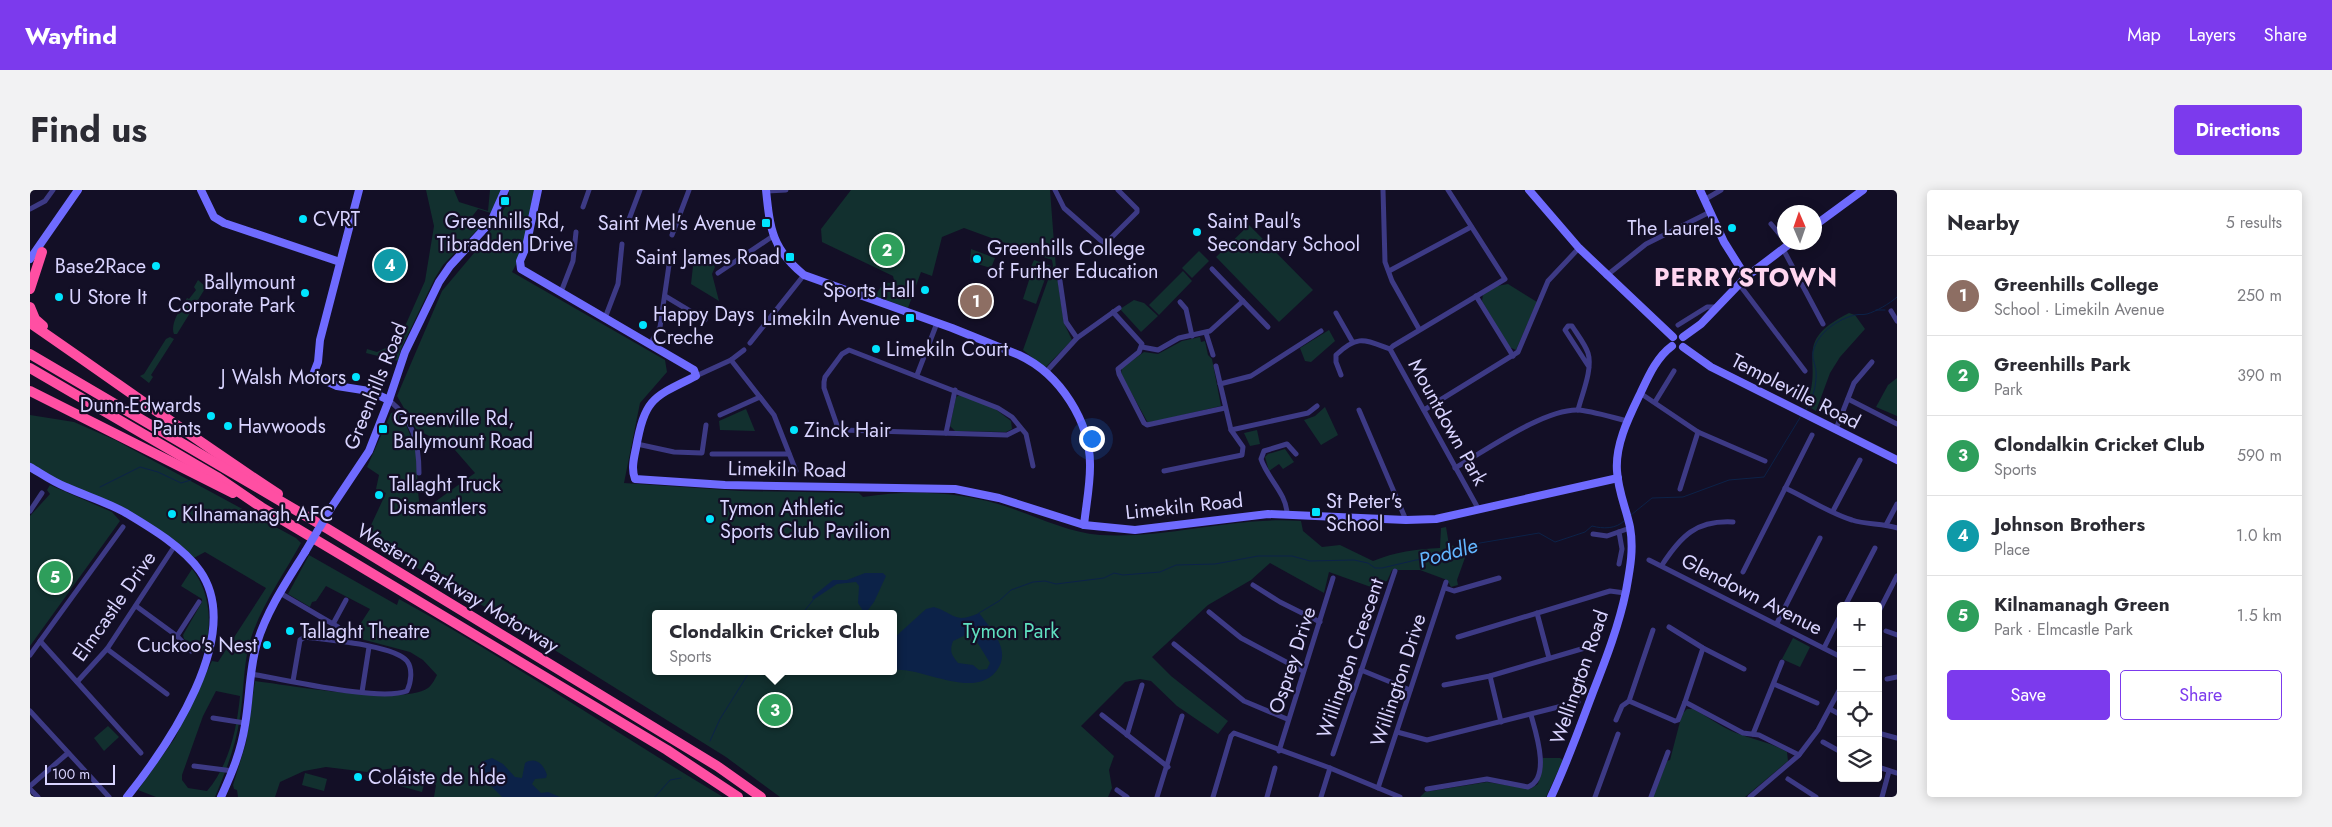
<!DOCTYPE html>
<meta charset="utf-8">
<style>
:root{--surface:#fff;--page:#f2f2f3;--text:#2b2b33;--muted:#7c7c81;--line:#e1e1e2;--accent:#7c3aed}
body{margin:0;font-family:Jost,sans-serif;background:var(--page);color:var(--text)}
.controls{position:absolute;right:15px;bottom:15px;display:grid;overflow:hidden;border-radius:5px;box-shadow:0 2px 12px #0003}
.controls button{width:45px;height:45px;display:grid;place-items:center;padding:0;border:0;border-bottom:1px solid var(--line);background:var(--surface);color:var(--text);font:25px sans-serif}
.compass{position:absolute;left:1747px;top:15px;width:45px;height:45px;border-radius:50%;background:var(--surface);box-shadow:0 2px 12px #0003;rotate:358deg}
.scale{position:absolute;left:15px;bottom:12px;width:70px;box-sizing:border-box;padding-left:5px;border:2px solid #d9d4ff;border-top:0;font-size:14px;line-height:18px;white-space:nowrap;color:#d9d4ff;-webkit-text-stroke:4px #130f26;paint-order:stroke}
.you{position:absolute;left:1061px;top:248px;width:18px;height:18px;margin:-12px;border:4px solid #fff;border-radius:50%;background:#1a73e8;box-shadow:0 0 0 8px #1a73e833}
.badge{display:grid;place-items:center;width:32px;height:32px;border-radius:50%;background:var(--accent);color:#fff;font-size:16px;font-weight:700}
.pin{position:absolute;translate:-50% -50%;border:2px solid #fff;box-shadow:0 1px 5px #0006}
.popup{position:absolute;left:622px;top:420px;width:245px;height:65px;box-sizing:border-box;display:grid;place-content:center;border-radius:5px;background:var(--surface);filter:drop-shadow(0 1px 4px #0005);font-size:16px;white-space:nowrap;color:var(--muted)}
.popup b{font-size:19px;color:var(--text)}
.popup::after{content:'';position:absolute;left:50%;top:100%;margin-left:-10px;border:10px solid transparent;border-top-color:var(--surface)}
.list{margin:0;padding:0;list-style:none}
h2{display:flex;justify-content:space-between;align-items:center;height:65px;margin:0;padding:0 20px;font-size:21px}
h2 small{font-size:16px;font-weight:400;color:var(--muted)}
.list li{display:grid;grid-template-columns:32px 1fr auto;gap:15px;align-items:center;box-sizing:border-box;height:80px;padding:0 20px;border-top:1px solid var(--line)}
.list b{display:block;font-size:19px;white-space:nowrap}
.list p{margin:0;font-size:16px;white-space:nowrap;color:var(--muted)}
.list em{font-size:16px;font-style:normal;color:var(--muted)}
.actions{display:flex;gap:10px;padding:15px 20px}
.actions a{flex:1;padding:11px 0;border:1px solid var(--accent);border-radius:5px;text-align:center;font-size:18px;color:var(--accent)}
.actions .main{background:var(--accent);color:#fff}
.icon{flex:none;width:28px;height:28px;fill:none;stroke:currentColor;stroke-width:2;stroke-linecap:round;stroke-linejoin:round}
.map{position:relative;flex:none;width:1867px;height:607px;overflow:hidden;border-radius:5px}
header{display:flex;align-items:center;gap:30px;box-sizing:border-box;height:70px;padding:0 25px;background:var(--accent);color:#fff}
header strong{font-size:24px}
nav{display:flex;gap:28px;margin-inline-start:auto;font-size:18px}
.intro{display:flex;align-items:center;justify-content:space-between;box-sizing:border-box;height:120px;padding:0 30px}
h1{margin:0;font-size:35px}
.button{padding:12px 22px;border-radius:5px;background:var(--accent);color:#fff;font-size:18px;font-weight:700}
main{display:flex;gap:30px;padding:0 30px}
aside{flex:1;background:var(--surface);border-radius:5px;box-shadow:0 2px 12px #0003}
.map>svg:first-child{display:block}
</style>
<header>
<strong>Wayfind</strong>
<nav><a>Map</a><a>Layers</a><a>Share</a></nav>
</header>
<div class="intro"><h1>Find us</h1><a class="button">Directions</a></div>
<main>
<div class="map">
<svg width="1867" height="607" viewBox="0 0 1867 607">
<rect width="100%" height="100%" fill="#130f26"/>
<g fill="#12302f" fill-rule="evenodd">
<path d="M396,0H424L429,12L458,21L460,0H471L461,23L448,19L440,29L452,35L413,75L405,88L371,159L368,171L336,163L337,159L347,162L364,154L372,143L395,91L404,36Z"/>
<path d="M479,0H505L502,10L494,60L482,82L635,170L637,182L610,213L594,293L711,301L829,303L833,307C877,300 925,301 968,314C1002,324 1035,342 1070,345C1138,349 1204,326 1271,331L1273,341L1292,357L1310,355L1343,371C1365,362 1386,359 1410,358L1411,338L1416,337L1419,355L1430,357L1436,365L1427,390L1428,395L1421,397L1417,390L1390,380H1362L1357,391L1354,392L1352,401L1299,382L1294,403L1240,373L1221,390L1178,415L1122,467L1141,486L1198,531L1188,544L1147,516L1121,491L1110,489L1095,492L1051,536L1084,566L1079,580L1082,598L1078,607H750L696,567L462,421L335,348L356,303L346,299L349,285L337,277L361,223L368,221L372,225L386,259L388,302L390,318L395,319L445,283L425,260L386,239L367,206L412,101L444,63L447,62L479,11ZM626,424H864V481H626Z"/>
<path d="M821,0H1020L1026,79L1034,133L1042,150L1015,178L993,160L1023,76L1022,70L934,38L912,47L902,86L891,82L878,118L845,106L854,92L860,93L864,90L863,86L792,52L791,39Z"/>
<path d="M1219,35L1283,100L1249,132L1186,67Z"/>
<path d="M941,59L965,68L961,78L940,72Z"/>
<path d="M1169,61L1179,71L1162,88L1152,78Z"/>
<path d="M664,67L681,72L685,77L682,84L689,111L661,94Z"/>
<path d="M1004,70L1021,76L1018,85L1000,79Z"/>
<path d="M1153,81L1162,91L1129,125L1119,115Z"/>
<path d="M1001,84L1015,89L1006,114L993,109Z"/>
<path d="M168,90L176,97L147,144H144C140,133 151,118 157,108L159,109L166,100L164,97Z"/>
<path d="M1478,94L1507,112L1486,160L1479,157L1452,111L1453,105L1467,96Z"/>
<path d="M1104,110L1114,113L1128,126L1111,142L1090,119Z"/>
<path d="M1819,123L1825,125L1835,139L1810,167L1800,183L1786,221L1776,215C1796,170 1759,153 1819,123Z"/>
<path d="M1299,140L1305,151L1281,172L1275,171L1270,158Z"/>
<path d="M140,147L144,149L121,185L123,187L119,193L110,186L114,184L136,149Z"/>
<path d="M1170,147L1171,152L1175,151L1178,165L1182,169L1191,216L1118,233L1091,184L1092,178L1114,162L1128,164L1152,151Z"/>
<path d="M1867,188V226L1846,217L1858,195Z"/>
<path d="M930,205L964,218L981,231L982,239L976,242L925,241L920,236L926,207Z"/>
<path d="M1295,217L1308,245L1291,255L1274,230L1285,226Z"/>
<path d="M716,219L725,241L690,240L689,231Z"/>
<path d="M0,225L44,232L85,250L266,348L271,353C253,386 229,418 219,455C213,479 214,503 210,527C206,555 196,581 185,607H126L108,600L145,548L182,471L188,472L236,398L175,362L162,369L97,322L21,288L0,274ZM186,501L210,506C207,538 199,576 177,601L158,598L152,590V585L173,526Z"/>
<path d="M1227,240L1230,254L1220,256L1214,243Z"/>
<path d="M1255,259L1264,272L1253,279L1249,274L1239,281L1235,267L1238,264Z"/>
<path d="M20,295L82,322L90,331L0,456V326L20,304L17,300Z"/>
<path d="M279,365L367,415L369,409C480,470 584,542 693,607H404L406,595L378,576L337,582L296,577L274,581L250,592L245,607H208L207,600L204,599L203,595L216,553L225,491C258,495 374,516 398,498C402,495 405,489 407,485L393,470L380,462L305,442L310,436L325,442L340,419L296,396L286,411L282,412L280,417L258,404Z"/>
<path d="M162,379C180,401 183,435 174,462L154,449L153,445L172,412V409L151,396Z"/>
<path d="M1763,448L1780,457L1770,477L1752,469Z"/>
<path d="M1657,519H1663C1679,527 1695,540 1712,545C1728,551 1742,553 1757,562L1758,571L1715,607H1623L1637,571L1640,570L1652,524Z"/>
<path d="M78,536L89,547L74,561L64,548Z"/>
<path d="M1513,568H1530L1533,570L1516,607H1390L1395,602L1457,592L1500,599L1508,594Z"/>
<path d="M275,583L297,589L294,601L272,595Z"/>
<path d="M374,584L395,590L392,602L370,596Z"/>
</g>
<g fill="#0c2248" fill-rule="evenodd">
<path d="M835,383H853L856,386L844,412L835,424L828,413L829,396L826,392L807,394L783,410L782,407L803,390H817Z"/>
<path d="M904,417C926,424 924,434 949,423C960,438 980,458 969,477C948,513 894,477 864,480V448L896,419ZM936,445L947,452L960,473L957,479L949,480L943,475L928,473C922,465 919,462 923,451Z"/>
<path d="M462,568L473,574L485,587L492,588L495,573C506,566 514,575 517,585L516,588L505,589L502,594L511,603L518,602L530,607H472L451,586V572Z"/>
</g>
<g fill="none" stroke-linecap="round" stroke-linejoin="round">
<g stroke="#0c2248" stroke-width="1">
<path d="M1846,120H1855"/>
<path d="M1775,221C1783,210 1787,194 1786,181C1785,174 1782,168 1783,162C1787,143 1808,129 1825,125C1829,124 1833,125 1837,124C1847,121 1859,114 1867,107"/>
<path d="M70,297L110,277L128,282L151,293L161,290"/>
<path d="M1601,325L1622,308L1653,307L1699,290L1734,287L1771,226"/>
<path d="M949,423L969,411L981,400L1003,392L1015,391L1026,394L1074,388L1084,383L1093,385L1130,382L1146,375L1185,374L1228,366H1262L1280,371L1324,370L1338,373L1345,378H1352L1386,370L1420,366L1450,353L1509,343L1525,352L1555,342L1562,336C1573,339 1586,339 1594,331"/>
<path d="M772,424L784,409"/>
<path d="M680,551L690,529L720,481"/>
<path d="M625,607L640,590L651,588"/>
</g>
<g stroke="#3d3a85" stroke-width="5">
<path d="M1025,0L1034,18L1075,54L1107,22V19L1088,0"/>
<path d="M1353,0L1355,72L1362,91L1389,139"/>
<path d="M737,1L756,0"/>
<path d="M1674,10L1691,0"/>
<path d="M553,17L559,0"/>
<path d="M0,19L15,11L23,0"/>
<path d="M598,32L610,0"/>
<path d="M1741,34L1752,47L1754,48"/>
<path d="M642,45L659,0"/>
<path d="M1753,59L1793,134"/>
<path d="M1182,79L1238,137"/>
<path d="M1359,81L1441,37"/>
<path d="M688,83L743,46"/>
<path d="M1029,84L1036,132L1047,148"/>
<path d="M1576,86L1616,54L1680,22"/>
<path d="M1709,94L1775,181"/>
<path d="M531,102L543,71L546,42"/>
<path d="M635,106L675,130"/>
<path d="M1446,106L1483,166"/>
<path d="M1150,112L1156,119L1162,146"/>
<path d="M1861,121L1867,131"/>
<path d="M1083,122L1112,154L1109,162L1088,179L1089,184L1114,233L1117,235L1195,218"/>
<path d="M1306,123L1322,151"/>
<path d="M575,128L588,94L592,54"/>
<path d="M1648,135L1677,117H1687"/>
<path d="M1176,143L1183,165"/>
<path d="M720,153L774,85"/>
<path d="M620,154L630,137L640,68"/>
<path d="M1112,157L1128,160L1149,148L1180,141L1213,111"/>
<path d="M1360,159L1363,156L1475,89L1418,0"/>
<path d="M1360,159L1449,320"/>
<path d="M701,170L744,225L766,281"/>
<path d="M1015,183L1047,148L1089,118"/>
<path d="M887,185L907,133"/>
<path d="M1311,185L1306,172V165C1328,144 1335,150 1360,159"/>
<path d="M666,186L701,170L714,160"/>
<path d="M1190,194L1221,186L1291,141"/>
<path d="M1610,203L1668,242L1735,271"/>
<path d="M1818,209L1867,234"/>
<path d="M359,210C383,230 389,252 389,283"/>
<path d="M1625,212L1644,181"/>
<path d="M1329,220L1376,330"/>
<path d="M1394,220L1488,162L1518,91L1549,58"/>
<path d="M1548,220C1552,204 1563,179 1558,163C1555,154 1547,144 1542,136H1538L1535,140L1559,177"/>
<path d="M690,225L730,207"/>
<path d="M991,238L977,245L811,240L808,238L794,198V192L795,187L812,164L819,160L968,218L982,227L996,244L1003,276"/>
<path d="M1806,239L1824,193L1842,172"/>
<path d="M1201,240L1278,223L1287,216"/>
<path d="M916,243L925,200"/>
<path d="M607,254L644,262L672,263L676,235"/>
<path d="M682,264H759"/>
<path d="M1425,278C1455,261 1515,218 1549,220C1565,222 1582,227 1597,231"/>
<path d="M1134,281L1212,265L1213,257L1201,240L1186,176"/>
<path d="M1755,298C1777,308 1799,323 1822,330C1837,335 1852,333 1867,338"/>
<path d="M1650,299L1668,242"/>
<path d="M0,321L12,303"/>
<path d="M1803,321L1830,270"/>
<path d="M1257,324C1257,304 1237,288 1231,269L1234,261L1257,254L1266,264"/>
<path d="M1856,335L1867,314"/>
<path d="M1563,344L1577,346L1600,338"/>
<path d="M1619,370L1811,467"/>
<path d="M1589,374L1592,359L1589,342"/>
<path d="M1632,375C1651,346 1666,330 1703,332"/>
<path d="M1713,382L1782,245"/>
<path d="M1223,395L1250,412L1290,432"/>
<path d="M1415,398L1424,401L1469,388"/>
<path d="M250,403L308,437"/>
<path d="M106,416L147,446L161,461"/>
<path d="M1815,416L1845,358"/>
<path d="M1179,422L1211,448L1273,481"/>
<path d="M1507,423L1519,468"/>
<path d="M1848,423L1867,386"/>
<path d="M1747,433L1790,348"/>
<path d="M303,434L316,410"/>
<path d="M1639,437L1673,458L1714,479"/>
<path d="M1623,440L1599,511L1645,531L1648,530L1655,512"/>
<path d="M1856,441L1867,445"/>
<path d="M147,446L169,412"/>
<path d="M1428,447L1580,401L1595,403"/>
<path d="M10,451L111,563"/>
<path d="M1144,454L1214,511L1257,529"/>
<path d="M1673,458L1655,512L1713,543L1729,545L1769,565"/>
<path d="M1794,458L1811,424"/>
<path d="M77,459L137,504"/>
<path d="M0,465L93,337"/>
<path d="M1331,480L1380,500"/>
<path d="M220,484C254,489 349,512 377,501C381,493 383,479 377,471C364,455 297,450 275,447L270,450L263,491"/>
<path d="M1460,486L1471,532"/>
<path d="M1857,489L1867,487"/>
<path d="M47,492L77,459L144,357"/>
<path d="M1744,494L1787,513"/>
<path d="M1414,495L1460,486L1565,455"/>
<path d="M332,502L339,457"/>
<path d="M1800,519L1811,525"/>
<path d="M0,521L79,607"/>
<path d="M1072,525L1138,577"/>
<path d="M183,528L215,533"/>
<path d="M1586,530L1592,516L1599,511"/>
<path d="M1367,542L1397,550L1548,512"/>
<path d="M1848,543L1867,548"/>
<path d="M1723,544L1752,472"/>
<path d="M1097,545L1112,495"/>
<path d="M1793,552L1811,562"/>
<path d="M1249,561L1303,388"/>
<path d="M1303,564L1365,381"/>
<path d="M164,576L203,581"/>
<path d="M1848,577L1867,583"/>
<path d="M1758,589L1786,607"/>
<path d="M0,596L38,563"/>
<path d="M1348,598L1416,392"/>
<path d="M0,599L8,607"/>
<path d="M1397,599L1457,589L1498,597C1521,588 1506,543 1501,525"/>
<path d="M1087,600L1097,607"/>
<path d="M1127,607L1152,526"/>
<path d="M1183,607L1201,546L1204,543L1300,578L1370,607"/>
<path d="M1237,607L1245,578"/>
<path d="M1291,607L1300,578"/>
<path d="M1565,607L1588,544"/>
<path d="M1621,607L1638,562"/>
<path d="M1720,607L1769,565L1788,540L1811,497"/>
<path d="M1852,607L1859,581"/>
</g>
<g stroke="#6f6bff" stroke-width="8">
<path d="M171,0L184,27L194,33L310,72"/>
<path d="M329,0L290,150L288,172L283,185L307,196L339,201L359,210"/>
<path d="M508,0L496,57L490,71L491,79L664,180L666,186C623,207 615,208 606,258C604,268 601,279 605,289L695,295L925,299L969,308L1054,335L1105,340L1238,324L1376,330L1406,329L1588,288"/>
<path d="M736,0C740,39 742,59 774,85L922,138L989,165C1030,184 1061,232 1060,277C1060,296 1056,316 1054,335"/>
<path d="M1499,0L1549,58L1643,147"/>
<path d="M1670,0L1694,52L1716,87"/>
<path d="M1784,36L1833,0"/>
<path d="M0,69L48,0"/>
<path d="M1653,147L1671,134L1716,87L1762,52"/>
<path d="M1653,157L1681,177L1867,270"/>
<path d="M0,277C12,284 23,292 36,297C56,306 77,312 96,323C121,338 153,357 170,381C215,445 137,557 97,607"/>
<path d="M301,318L339,261L359,210L375,162L409,92L420,76L455,38L463,27L475,0"/>
<path d="M191,607C202,583 211,561 215,535C220,507 219,480 227,453C237,420 257,391 275,362"/>
<path d="M1521,607C1537,573 1550,537 1563,502C1576,469 1589,435 1596,401C1600,379 1604,359 1600,337C1596,318 1588,301 1587,281C1585,254 1599,227 1611,202C1619,185 1627,167 1642,156"/>
</g>
<g stroke="#ff4fa3" stroke-width="10">
<path d="M0,99L12,62"/>
<path d="M0,117L5,129L13,136"/>
<path d="M0,133C83,190 164,249 248,304"/>
<path d="M0,164L298,339L687,576L731,607"/>
<path d="M0,178L187,287L231,317L637,560L708,607"/>
<path d="M0,201L203,303"/>
</g>
<g stroke="#6f6bff" stroke-width="8">
<path d="M290,337L301,318"/>
<path d="M275,362L288,340"/>
</g>
</g>
<g fill="#00e5ff" stroke="#130f26" stroke-width="2">
<rect x="470" y="6" width="10" height="10" rx="2.5"/>
<circle cx="273" cy="29" r="5"/>
<rect x="731" y="28" width="10" height="10" rx="2.5"/>
<circle cx="1702" cy="38" r="5"/>
<circle cx="1167" cy="42" r="5"/>
<rect x="755" y="62" width="10" height="10" rx="2.5"/>
<circle cx="947" cy="69" r="5"/>
<circle cx="126" cy="76" r="5"/>
<circle cx="895" cy="100" r="5"/>
<circle cx="275" cy="103" r="5"/>
<circle cx="29" cy="107" r="5"/>
<rect x="875" y="123" width="10" height="10" rx="2.5"/>
<circle cx="613" cy="135" r="5"/>
<circle cx="846" cy="159" r="5"/>
<circle cx="326" cy="187" r="5"/>
<circle cx="181" cy="226" r="5"/>
<circle cx="198" cy="236" r="5"/>
<rect x="348" y="234" width="10" height="10" rx="2.5"/>
<circle cx="764" cy="240" r="5"/>
<circle cx="349" cy="305" r="5"/>
<rect x="1281" y="317" width="10" height="10" rx="2.5"/>
<circle cx="142" cy="324" r="5"/>
<circle cx="680" cy="329" r="5"/>
<circle cx="260" cy="441" r="5"/>
<circle cx="237" cy="455" r="5"/>
<circle cx="328" cy="587" r="5"/>
</g>
<g text-anchor="middle" stroke-width="4.5" stroke-linejoin="round" paint-order="stroke">
<g font-size="20" fill="#d9d4ff" stroke="#130f26" text-anchor="start">
<text x="283" y="36">CVRT</text>
<text x="475" y="38" text-anchor="middle">Greenhills Rd,<tspan x="475" dy="23">Tibradden Drive</tspan></text>
<text x="1177" y="38">Saint Paul's<tspan x="1177" dy="23">Secondary School</tspan></text>
<text x="726" y="40" text-anchor="end">Saint Mel's Avenue</text>
<text x="1692" y="45" text-anchor="end">The Laurels</text>
<text x="957" y="65">Greenhills College<tspan x="957" dy="23">of Further Education</tspan></text>
<text x="750" y="74" text-anchor="end">Saint James Road</text>
<text x="116" y="83" text-anchor="end">Base2Race</text>
<text x="265" y="99" text-anchor="end">Ballymount<tspan x="265" dy="23">Corporate Park</tspan></text>
<text x="885" y="107" text-anchor="end">Sports Hall</text>
<text x="39" y="114">U Store It</text>
<text x="623" y="131">Happy Days<tspan x="623" dy="23">Creche</tspan></text>
<text x="870" y="135" text-anchor="end">Limekiln Avenue</text>
<text x="856" y="166">Limekiln Court</text>
<text x="316" y="194" text-anchor="end">J Walsh Motors</text>
<text x="171" y="222" text-anchor="end">Dunn-Edwards<tspan x="171" dy="23">Paints</tspan></text>
<text x="363" y="235">Greenville Rd,<tspan x="363" dy="23">Ballymount Road</tspan></text>
<text x="208" y="243">Havwoods</text>
<text x="774" y="247">Zinck Hair</text>
<text x="359" y="301">Tallaght Truck<tspan x="359" dy="23">Dismantlers</tspan></text>
<text x="1296" y="318">St Peter's<tspan x="1296" dy="23">School</tspan></text>
<text x="690" y="325">Tymon Athletic<tspan x="690" dy="23">Sports Club Pavilion</tspan></text>
<text x="152" y="331">Kilnamanagh AFC</text>
<text x="270" y="448">Tallaght Theatre</text>
<text x="227" y="462" text-anchor="end">Cuckoo's Nest</text>
<text x="338" y="594">Coláiste de hÍde</text>
</g>
<g font-size="20" fill="#d9d4ff" stroke="#130f26">
<text transform="translate(345 196) rotate(-68)" y="7">Greenhills Road</text>
<text transform="translate(1766 201) rotate(27)" y="7">Templeville Road</text>
<text transform="translate(1418 232) rotate(61)" y="7">Mountdown Park</text>
<text transform="translate(757 279) rotate(1)" y="7">Limekiln Road</text>
<text transform="translate(1154 316) rotate(-6)" y="7">Limekiln Road</text>
<text transform="translate(428 398) rotate(31)" y="7">Western Parkway Motorway</text>
<text transform="translate(1722 404) rotate(27)" y="7">Glendown Avenue</text>
<text transform="translate(84 416) rotate(-55)" y="7">Elmcastle Drive</text>
<text transform="translate(1320 468) rotate(-71)" y="7">Willington Crescent</text>
<text transform="translate(1262 470) rotate(-72)" y="7">Osprey Drive</text>
<text transform="translate(1549 487) rotate(-71)" y="7">Wellington Road</text>
<text transform="translate(1368 490) rotate(-72)" y="7">Willington Drive</text>
</g>
<g font-size="20" fill="#5fe0c0" stroke="#130f26">
<text x="981" y="448">Tymon Park</text>
</g>
<g font-size="21" font-style="italic" fill="#62b6ff" stroke="#130f26">
<text transform="translate(1418 363) rotate(-16)" y="7">Poddle</text>
</g>
<g font-size="25" font-weight="bold" letter-spacing="1" fill="#ffd6f0" stroke="#130f26">
<text x="1716" y="96">PERRYSTOWN</text>
</g>
</g>
</svg>
<div class="controls">
<button>+</button>
<button>−</button>
<button><svg class="icon" aria-label="locate" viewBox="0 0 24 24"><circle cx="12" cy="12" r="6"/><path d="M12 2v4M12 18v4M2 12h4M18 12h4"/></svg></button>
<button><svg class="icon" aria-label="layers" viewBox="0 0 24 24"><path d="M12 4l9 5-9 5-9-5zM3 14l9 5 9-5"/></svg></button>
</div>
<svg class="compass" viewBox="-18 -18 36 36"><path d="M0-13l5 13h-10z" fill="#e53935"/><path d="M0 13l5-13h-10z" fill="#7c7c81"/></svg>
<div class="scale">100 m</div>
<div class="you"></div>
<div class="pin badge" style="left:946px;top:111px;background:#8d6e63">1</div>
<div class="pin badge" style="left:857px;top:60px;background:#2e9e5b">2</div>
<div class="pin badge" style="left:745px;top:520px;background:#2e9e5b">3</div>
<div class="popup"><b>Clondalkin Cricket Club</b>Sports</div>
<div class="pin badge" style="left:360px;top:75px;background:#0f9aa8">4</div>
<div class="pin badge" style="left:25px;top:387px;background:#2e9e5b">5</div>
</div>
<aside>
<h2>Nearby<small>5 results</small></h2>
<ul class="list">
<li><span class="badge" style="background:#8d6e63">1</span><div><b>Greenhills College</b><p>School · Limekiln Avenue</p></div><em>250 m</em></li>
<li><span class="badge" style="background:#2e9e5b">2</span><div><b>Greenhills Park</b><p>Park</p></div><em>390 m</em></li>
<li><span class="badge" style="background:#2e9e5b">3</span><div><b>Clondalkin Cricket Club</b><p>Sports</p></div><em>590 m</em></li>
<li><span class="badge" style="background:#0f9aa8">4</span><div><b>Johnson Brothers</b><p>Place</p></div><em>1.0 km</em></li>
<li><span class="badge" style="background:#2e9e5b">5</span><div><b>Kilnamanagh Green</b><p>Park · Elmcastle Park</p></div><em>1.5 km</em></li>
</ul>
<div class="actions"><a class="main">Save</a><a>Share</a></div>
</aside>
</main>
